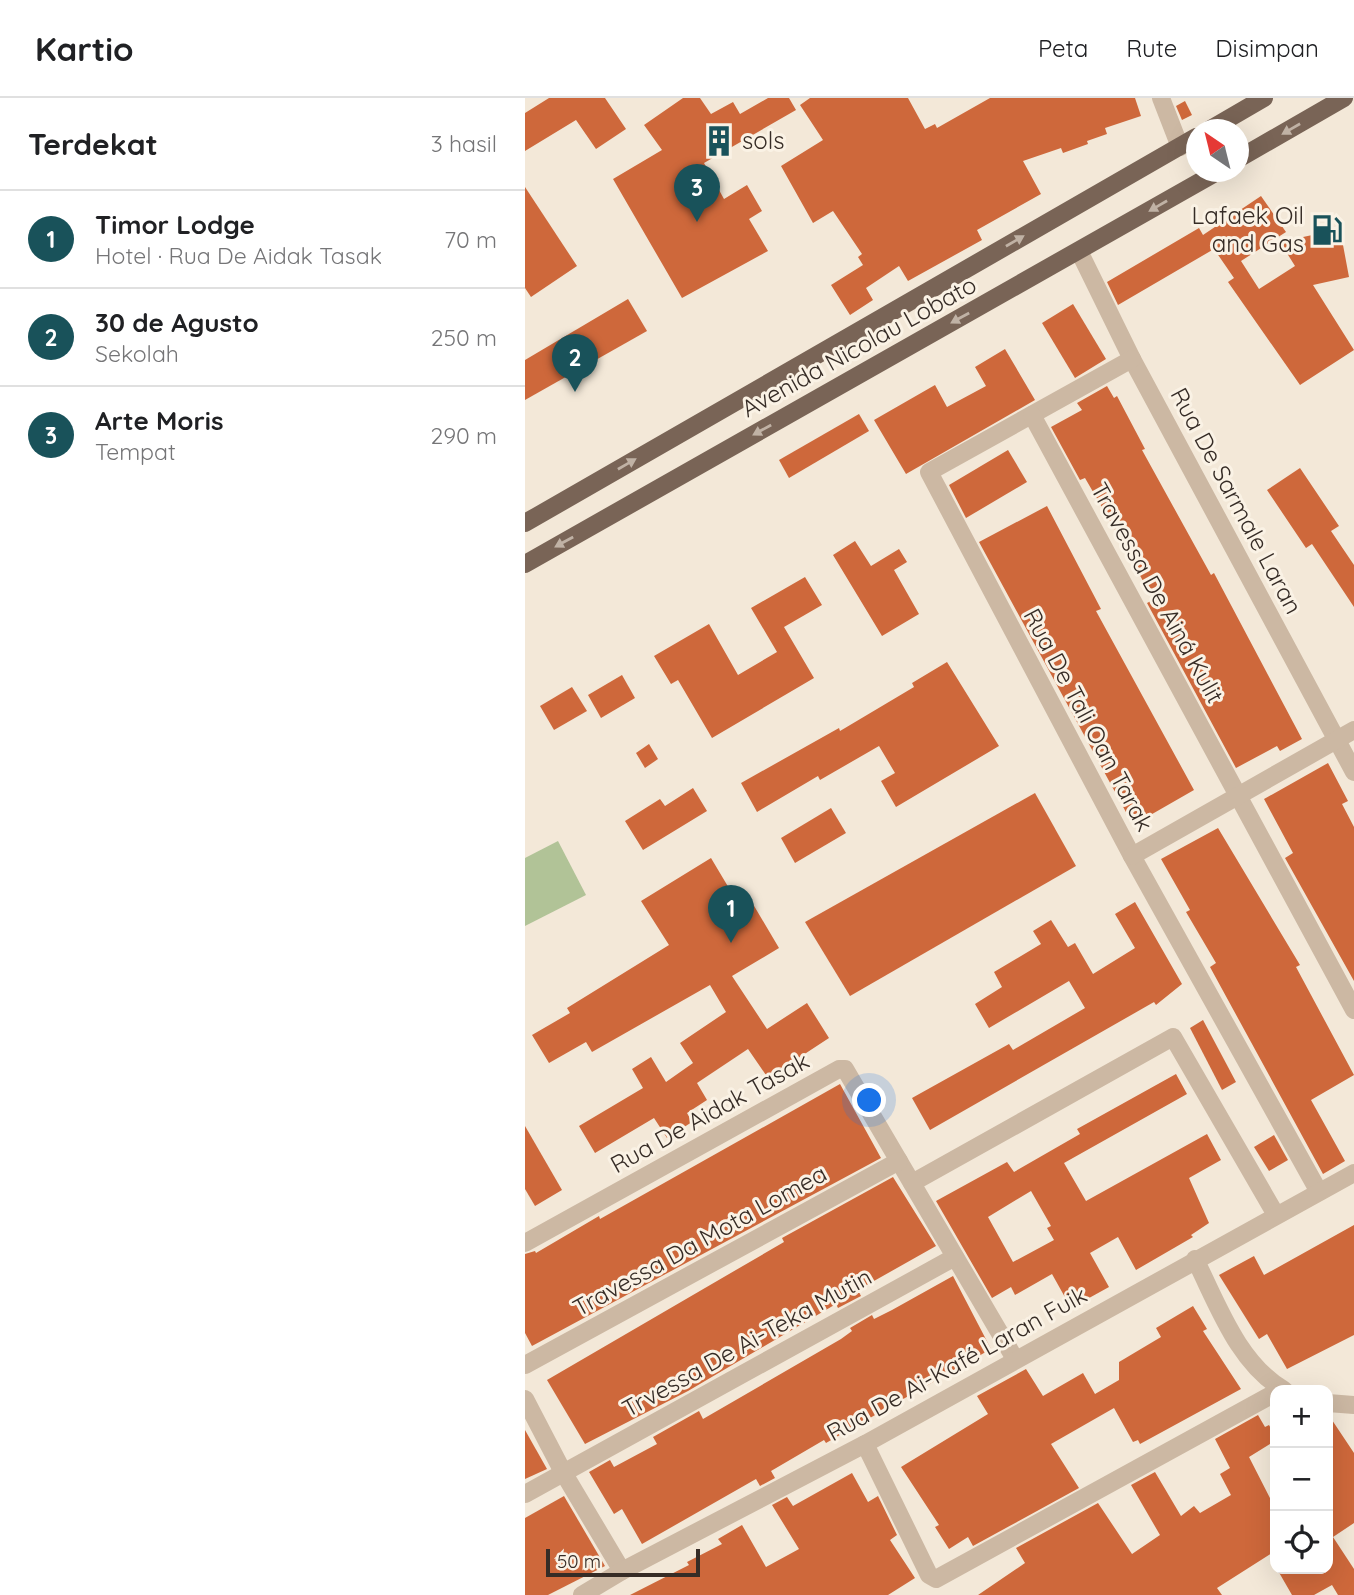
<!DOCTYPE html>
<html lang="id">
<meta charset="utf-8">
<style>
:root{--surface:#fff;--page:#f6f6f6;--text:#202124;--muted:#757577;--line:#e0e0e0;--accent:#19525a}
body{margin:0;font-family:Quicksand,sans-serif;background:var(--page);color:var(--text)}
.controls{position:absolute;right:21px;bottom:21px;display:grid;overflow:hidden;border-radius:14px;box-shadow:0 7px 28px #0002}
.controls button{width:63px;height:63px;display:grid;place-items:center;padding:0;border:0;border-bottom:2px solid var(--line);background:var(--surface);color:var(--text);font:35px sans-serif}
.compass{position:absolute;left:661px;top:21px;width:63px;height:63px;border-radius:50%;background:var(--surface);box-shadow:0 7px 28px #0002;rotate:325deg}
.scale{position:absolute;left:21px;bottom:18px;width:154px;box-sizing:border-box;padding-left:7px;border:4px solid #362c26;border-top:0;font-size:19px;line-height:24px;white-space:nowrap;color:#362c26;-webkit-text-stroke:5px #faf2e5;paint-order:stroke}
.you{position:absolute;left:345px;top:1003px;width:24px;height:24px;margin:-18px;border:5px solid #fff;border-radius:50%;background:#1a73e8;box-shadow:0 0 0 10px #1a73e833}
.badge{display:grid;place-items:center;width:46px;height:46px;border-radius:50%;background:var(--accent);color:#fff;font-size:23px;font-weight:700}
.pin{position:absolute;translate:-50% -58px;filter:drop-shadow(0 2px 4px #0008)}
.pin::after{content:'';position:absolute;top:37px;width:24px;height:21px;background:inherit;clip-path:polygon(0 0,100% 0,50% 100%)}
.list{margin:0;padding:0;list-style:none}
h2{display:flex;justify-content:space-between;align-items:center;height:91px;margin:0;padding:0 28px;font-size:30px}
h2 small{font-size:23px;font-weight:400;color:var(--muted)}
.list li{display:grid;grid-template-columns:46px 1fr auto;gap:21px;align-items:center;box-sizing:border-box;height:98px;padding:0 28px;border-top:2px solid var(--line)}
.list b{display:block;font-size:26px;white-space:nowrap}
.list p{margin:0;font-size:23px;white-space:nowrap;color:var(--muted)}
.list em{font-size:23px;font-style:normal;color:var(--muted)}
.icon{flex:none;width:38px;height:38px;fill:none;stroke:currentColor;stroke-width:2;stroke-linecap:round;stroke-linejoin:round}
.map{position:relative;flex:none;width:829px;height:1497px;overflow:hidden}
header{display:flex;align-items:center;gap:42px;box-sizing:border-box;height:98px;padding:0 35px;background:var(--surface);border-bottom:2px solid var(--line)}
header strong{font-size:33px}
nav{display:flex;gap:38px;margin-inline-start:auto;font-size:24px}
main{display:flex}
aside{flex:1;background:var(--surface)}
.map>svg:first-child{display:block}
</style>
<header>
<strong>Kartio</strong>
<nav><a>Peta</a><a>Rute</a><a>Disimpan</a></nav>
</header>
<main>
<aside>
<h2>Terdekat<small>3 hasil</small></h2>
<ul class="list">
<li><span class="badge">1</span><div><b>Timor Lodge</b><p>Hotel · Rua De Aidak Tasak</p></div><em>70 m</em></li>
<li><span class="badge">2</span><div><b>30 de Agusto</b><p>Sekolah</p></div><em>250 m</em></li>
<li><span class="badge">3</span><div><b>Arte Moris</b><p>Tempat</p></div><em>290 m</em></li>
</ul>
</aside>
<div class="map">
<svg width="829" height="1497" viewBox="0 0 829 1497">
<rect width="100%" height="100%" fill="#f3e8d8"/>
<path fill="#b1c397" d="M33,743L61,797L0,828V760Z"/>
<g fill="#ce683b" fill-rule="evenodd">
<path d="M24,0H80L101,31L71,51L51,22L0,53V15Z"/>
<path d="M158,0H175L186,16L208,4L215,16L243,0H264L271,12L179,65L199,101L222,87L237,113L224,121L243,153L157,200L88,81L137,52L119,27Z"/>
<path d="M285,0H383L400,31L410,26L412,30L465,0H610L616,18L580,30L582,36L562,43L563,46L538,55L536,50L498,63L516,96L452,132L457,142L383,183L374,168L341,190L348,202L325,217L306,187L338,167L333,159L337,156L308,113L288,125L256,68L298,42L275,7Z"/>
<path d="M660,3L667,17L657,22L651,8Z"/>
<path d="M0,89L52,168L6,199L0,190Z"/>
<path d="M736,98L761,134L716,163L734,191L770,168L755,144L815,131L824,179L788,187L829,252L775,287L703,184L709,180L689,151L593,207L582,184L674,130L678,137Z"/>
<path d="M103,201L122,233L0,302V262Z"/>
<path d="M548,206L581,261L550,280L517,225Z"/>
<path d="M480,251L510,302L381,376L349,322L410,287L422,309L461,288L450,269Z"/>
<path d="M582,288L589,300L592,298L620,351L617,352L686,477L689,475L777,641L755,653L752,648L711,670L622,505L628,502L600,449L560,380L555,382L526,329L557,312L552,305Z"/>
<path d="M334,316L344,333L264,380L254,362Z"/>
<path d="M483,352L502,384L441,420L424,387Z"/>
<path d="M775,370L814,428L806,433L829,467V509L787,446L781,450L742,392Z"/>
<path d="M522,408L576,511L571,513L669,692L608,727L454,444Z"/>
<path d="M330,443L346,468L374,451L382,464L369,472L394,516L357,538L308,457Z"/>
<path d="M280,479L297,507L259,529L289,580L187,640L153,582L146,586L129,558L184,526L213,577L252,554L226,510Z"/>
<path d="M422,564L474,648L371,709L356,683L370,675L354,648L295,682L293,678L232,714L216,685L314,630L315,633L389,589L387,585Z"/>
<path d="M97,577L110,600L76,620L63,597Z"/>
<path d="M47,589L62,613L29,632L15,608Z"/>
<path d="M124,646L133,661L120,670L111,655Z"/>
<path d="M803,665L823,703L817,706L829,729V883L760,760L768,755L739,701Z"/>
<path d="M168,690L182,713L118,752L100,723L135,701L140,708Z"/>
<path d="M510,695L551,768L325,898L280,824Z"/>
<path d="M306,710L321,735L270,765L256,740Z"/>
<path d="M693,730L775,867L771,869L829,977L786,1002L820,1063L798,1076L685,869L691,865L661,814L665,812L636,761Z"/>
<path d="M186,760L214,807L225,801L254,850L207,878L242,931L282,905L304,940L243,980L223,951L172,985L182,1002L162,1015L167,1024L142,1040L129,1020L70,1055L54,1028L118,990L107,971L126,959L141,984L168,965L155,945L201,914L185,887L67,954L61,944L24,965L7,937L45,915L42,910L144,847L116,803Z"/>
<path d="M610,804L657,886L631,907L629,904L405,1032L387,1000L484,946L488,952L560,910L544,883L464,930L450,906L477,889L469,874L516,846L508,833L526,822L543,849L550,845L568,876L610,850L590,816Z"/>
<path d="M678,922L711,984L697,992L665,930Z"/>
<path d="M651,976L662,996L539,1065L561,1103L682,1036L696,1062L664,1080L684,1125L666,1137L668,1139L611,1172L593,1139L565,1155L584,1189L546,1210L527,1176L490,1197L486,1189L467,1200L411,1103L482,1064L489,1074L555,1036L552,1031ZM506,1093L526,1128L522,1130L529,1142L488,1164L463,1119Z"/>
<path d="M315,986L356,1060L7,1248L0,1235V1156L10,1153L11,1155L74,1118L75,1121Z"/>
<path d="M0,1028L37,1092L10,1108L0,1091Z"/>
<path d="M749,1037L763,1062L744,1073L729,1049Z"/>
<path d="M368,1079L411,1148L333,1192L336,1198L313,1210L311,1206L163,1293L60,1346L22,1282L259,1144L257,1140Z"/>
<path d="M829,1127V1237L762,1271L742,1236L734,1241L694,1177L729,1158L739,1177Z"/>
<path d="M428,1178L466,1251L301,1345L299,1342L246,1373L250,1380L235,1388L231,1381L117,1446L97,1411L89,1416L64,1374L85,1362L89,1369L132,1346L128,1339L174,1313L178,1321L316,1241L327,1233L325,1230L347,1217L349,1221L367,1212Z"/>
<path d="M668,1208L682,1231L678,1233L716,1291L615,1346L613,1342L608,1344L589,1310L526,1346L554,1390L448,1448L443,1439L424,1451L410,1429L414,1427L376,1369L463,1316L452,1298L501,1271L518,1298L558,1275L570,1296L594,1282V1264L636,1239L631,1230Z"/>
<path d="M803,1316L829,1355V1425L808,1439L829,1471V1497H813L807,1487L789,1497H767L752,1471H803Z"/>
<path d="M733,1317L740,1329L744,1327L750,1338V1343L724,1359L750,1410V1453L692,1490L697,1497H453L500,1465L491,1450L573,1405L607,1456L635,1437L606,1387L630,1374L656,1418L669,1408L675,1415L706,1397L695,1376L705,1370L690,1341Z"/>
<path d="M0,1332L22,1371L0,1381Z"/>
<path d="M327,1375L343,1404L353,1398L372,1437L365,1442L390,1480L363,1497H105L164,1467L162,1464L197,1446L193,1441L217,1427L241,1469L274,1451L247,1407L262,1399L268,1408Z"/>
<path d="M39,1398L80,1468L23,1497H0V1420Z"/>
</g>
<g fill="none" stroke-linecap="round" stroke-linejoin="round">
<g stroke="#ccb8a3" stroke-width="18">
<path d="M636,0L655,49"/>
<path d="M554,153L607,261L829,674"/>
<path d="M607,261L404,374L607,758L794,1094"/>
<path d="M507,317L829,912"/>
<path d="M607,758L829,632"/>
<path d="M387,1085L648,939L751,1117"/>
<path d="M0,1145L314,971H320L490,1261"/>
<path d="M670,1161C693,1207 713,1265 759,1292"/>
<path d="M0,1267L374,1063"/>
<path d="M0,1301L38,1374L97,1473"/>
<path d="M803,1305L829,1307"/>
<path d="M340,1346L404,1477L411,1481L750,1295"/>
<path d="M0,1396L430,1159"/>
<path d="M57,1497L97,1473L340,1346L829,1075"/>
</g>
<g stroke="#796456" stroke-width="18">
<path d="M684,32L739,0"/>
<path d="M713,61L819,0"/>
<path d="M0,425L671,39"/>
<path d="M0,466L692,74"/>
</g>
</g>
<defs><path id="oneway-solid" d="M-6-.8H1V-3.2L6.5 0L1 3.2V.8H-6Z" transform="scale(1.75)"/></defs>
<g fill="#c0b2a5">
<use href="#oneway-solid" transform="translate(766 31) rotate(150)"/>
<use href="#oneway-solid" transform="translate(633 108) rotate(150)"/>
<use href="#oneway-solid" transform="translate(490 143) rotate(-30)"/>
<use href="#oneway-solid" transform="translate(435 220) rotate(151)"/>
<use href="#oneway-solid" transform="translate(237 332) rotate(151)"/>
<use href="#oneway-solid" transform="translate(102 366) rotate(-30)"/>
<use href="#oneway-solid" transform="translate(39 444) rotate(151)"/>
</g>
<defs>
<symbol id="building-bare" viewBox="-9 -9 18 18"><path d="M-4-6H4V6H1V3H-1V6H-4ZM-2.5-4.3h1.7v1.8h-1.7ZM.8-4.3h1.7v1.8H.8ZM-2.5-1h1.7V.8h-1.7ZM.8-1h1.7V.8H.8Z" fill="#19525a" stroke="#faf2e5" stroke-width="2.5" paint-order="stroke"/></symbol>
<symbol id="fuel-bare" viewBox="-9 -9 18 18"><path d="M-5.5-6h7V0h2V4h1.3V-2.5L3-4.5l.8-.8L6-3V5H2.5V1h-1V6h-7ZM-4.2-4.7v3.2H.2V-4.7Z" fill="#19525a" stroke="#faf2e5" stroke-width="2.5" paint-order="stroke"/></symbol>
</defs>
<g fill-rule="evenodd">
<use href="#building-bare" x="172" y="21" width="44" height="44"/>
<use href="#fuel-bare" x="780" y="110" width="44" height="44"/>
</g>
<g text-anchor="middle" stroke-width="6" stroke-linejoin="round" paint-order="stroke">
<g font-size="24" fill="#362c26" stroke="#faf2e5" text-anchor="start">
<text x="217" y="51">sols</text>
<text x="779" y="126" text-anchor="end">Lafaek Oil<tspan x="779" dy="28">and Gas</tspan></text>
</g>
<g font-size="24" fill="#362c26" stroke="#faf2e5">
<text transform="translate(334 249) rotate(-29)" y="8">Avenida Nicolau Lobato</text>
<text transform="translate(711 403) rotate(62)" y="8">Rua De Sarmale Laran</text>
<text transform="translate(632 495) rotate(61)" y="8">Travessa De Ainá Kulit</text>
<text transform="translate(563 622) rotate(62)" y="8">Rua De Tali Oan Tarak</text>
<text transform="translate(185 1015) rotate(-29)" y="8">Rua De Aidak Tasak</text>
<text transform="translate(175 1143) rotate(-29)" y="8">Travessa Da Mota Lomea</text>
<text transform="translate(222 1245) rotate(-29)" y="8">Trvessa De Ai-Teka Mutin</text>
<text transform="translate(432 1266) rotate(-29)" y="8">Rua De Ai-Kafé Laran Fuik</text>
</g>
</g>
</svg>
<div class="controls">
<button>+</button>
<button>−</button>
<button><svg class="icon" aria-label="locate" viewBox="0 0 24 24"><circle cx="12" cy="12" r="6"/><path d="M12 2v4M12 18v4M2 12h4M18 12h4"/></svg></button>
</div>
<svg class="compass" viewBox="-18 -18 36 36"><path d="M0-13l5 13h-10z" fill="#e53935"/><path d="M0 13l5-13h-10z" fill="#757577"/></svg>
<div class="scale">50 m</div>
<div class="you"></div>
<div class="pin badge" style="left:206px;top:845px">1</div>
<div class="pin badge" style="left:50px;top:294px">2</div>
<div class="pin badge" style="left:172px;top:124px">3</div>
</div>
</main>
